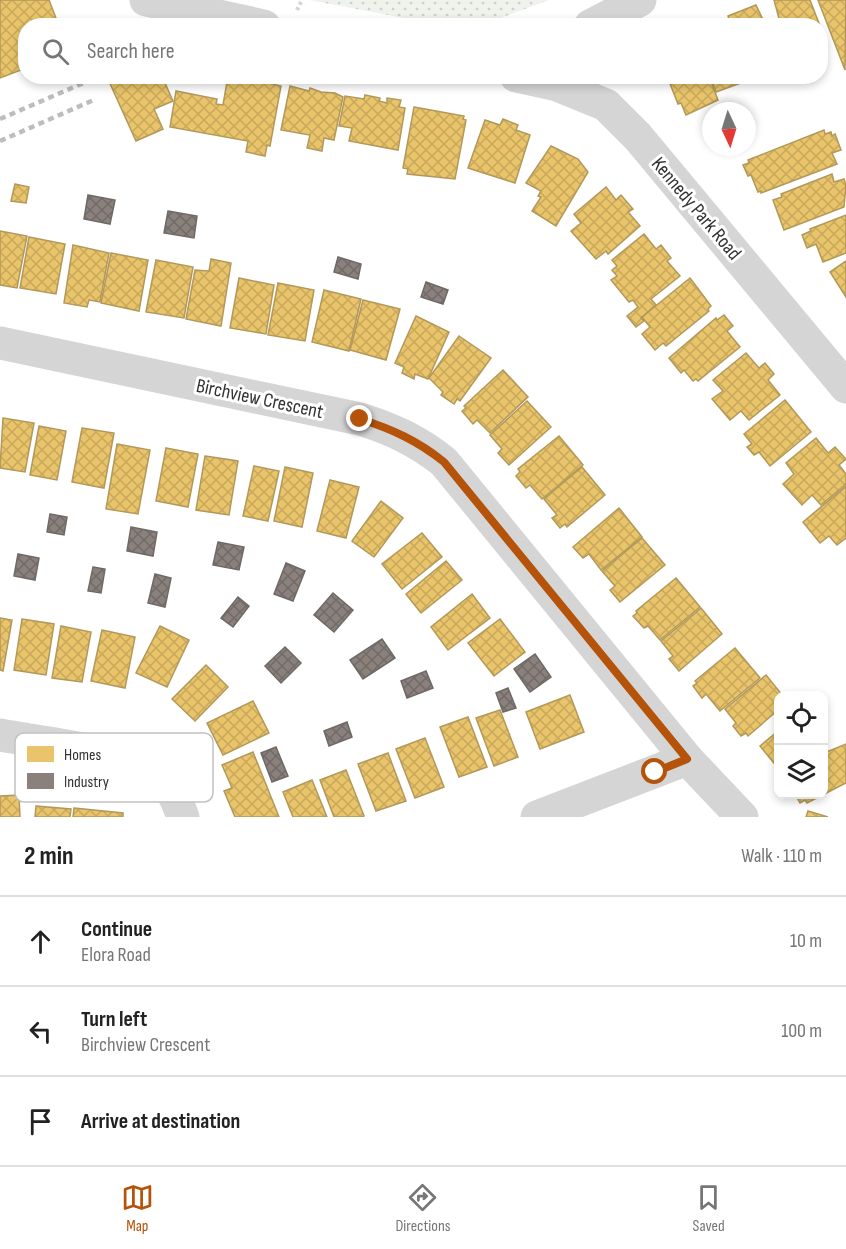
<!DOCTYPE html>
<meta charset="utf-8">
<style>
:root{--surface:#fff;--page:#f2f2f2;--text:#222;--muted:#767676;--line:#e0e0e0;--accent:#b45309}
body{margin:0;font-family:"Sofia Sans Condensed",sans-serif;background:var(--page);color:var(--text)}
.controls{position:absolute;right:18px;bottom:18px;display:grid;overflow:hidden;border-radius:12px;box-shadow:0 3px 9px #0003}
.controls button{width:54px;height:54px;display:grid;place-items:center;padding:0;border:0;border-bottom:2px solid var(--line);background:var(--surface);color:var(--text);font:30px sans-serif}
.compass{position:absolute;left:702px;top:102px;width:54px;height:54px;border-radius:50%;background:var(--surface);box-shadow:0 3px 9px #0003;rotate:176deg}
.stop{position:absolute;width:18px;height:18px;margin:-14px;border:4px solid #b45309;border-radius:50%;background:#fff}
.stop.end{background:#b45309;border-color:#fff;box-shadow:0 2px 6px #0008}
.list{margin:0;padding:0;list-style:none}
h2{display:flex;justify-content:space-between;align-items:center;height:78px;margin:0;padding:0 24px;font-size:26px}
h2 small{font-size:20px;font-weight:400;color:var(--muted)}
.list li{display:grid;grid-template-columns:39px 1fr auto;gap:18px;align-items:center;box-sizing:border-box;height:90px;padding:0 24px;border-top:2px solid var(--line)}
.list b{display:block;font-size:22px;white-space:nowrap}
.list p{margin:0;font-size:20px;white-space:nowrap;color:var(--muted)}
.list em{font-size:20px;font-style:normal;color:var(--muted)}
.icon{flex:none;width:33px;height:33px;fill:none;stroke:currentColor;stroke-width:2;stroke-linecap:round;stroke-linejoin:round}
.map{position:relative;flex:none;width:846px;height:817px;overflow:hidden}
.search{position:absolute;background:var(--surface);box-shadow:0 3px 9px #0003;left:18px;right:18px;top:18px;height:66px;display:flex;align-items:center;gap:15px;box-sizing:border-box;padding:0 21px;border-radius:24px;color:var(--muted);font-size:22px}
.sheet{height:348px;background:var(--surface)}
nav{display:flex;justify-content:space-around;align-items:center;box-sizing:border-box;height:84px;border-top:2px solid var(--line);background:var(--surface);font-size:16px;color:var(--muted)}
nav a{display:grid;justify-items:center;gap:3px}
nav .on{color:var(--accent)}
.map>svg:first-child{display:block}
</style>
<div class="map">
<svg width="846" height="817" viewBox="0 0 846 817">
<defs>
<pattern id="grass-dots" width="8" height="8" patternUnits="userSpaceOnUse" patternTransform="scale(1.5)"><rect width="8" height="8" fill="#eff3ec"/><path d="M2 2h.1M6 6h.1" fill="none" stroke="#cdd1cb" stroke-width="1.8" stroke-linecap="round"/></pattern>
<pattern id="homes-cross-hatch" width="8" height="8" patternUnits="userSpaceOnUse" patternTransform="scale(1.5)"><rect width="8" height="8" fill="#e9c46a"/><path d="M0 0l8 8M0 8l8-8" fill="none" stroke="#c8a95c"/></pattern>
<pattern id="industry-cross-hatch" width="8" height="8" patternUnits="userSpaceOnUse" patternTransform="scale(1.5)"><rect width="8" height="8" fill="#8a817c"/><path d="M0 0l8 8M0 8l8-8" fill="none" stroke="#716a66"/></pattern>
</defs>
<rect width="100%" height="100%" fill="#fff"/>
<path fill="url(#grass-dots)" d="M309,0H549L482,25L446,26Z"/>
<g fill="url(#homes-cross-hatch)" stroke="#b29859" stroke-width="1.5">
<path d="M0,0H49L59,26H26V68L0,78Z"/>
<path d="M774,0H810L820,26H781Z"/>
<path d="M818,0H846L845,70Z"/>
<path d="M756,5L766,26H731L728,16Z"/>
<path d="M820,26L827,44L820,47Z"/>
<path d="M162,76L173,101L154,109L163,129L136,141L107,77Z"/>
<path d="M228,76L264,78V82L281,86L270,146L267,145L265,156L246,152L248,141L170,127L176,91L217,99L216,104L223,105Z"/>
<path d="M667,76H709L718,100L686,115L681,103L678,104Z"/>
<path d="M710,76H748L749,80L716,92Z"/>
<path d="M290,86L309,91L310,88L321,92L335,93L343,97L334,140L324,138L322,151L307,148L310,135L281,130Z"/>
<path d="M365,95L380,98L379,101L387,103V98L401,100L399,107L405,108L398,150L349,141L352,128L339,126L345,96L364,99Z"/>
<path d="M414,107L464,116L463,119L466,120L455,179L407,174L408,169L403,168Z"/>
<path d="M503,119L518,125L516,130L530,135L515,183L468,168L485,120L500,125Z"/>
<path d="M824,130L825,134L831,132L832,136L835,134L841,150L832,153L837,164L761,193V191L758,192L751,175L748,176L743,165L749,163L748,160Z"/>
<path d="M551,146L578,159L588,172L556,226L532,211L541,197L538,196L541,191L526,183Z"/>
<path d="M832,174L834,182L844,179L846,185L844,207L784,230L773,200L782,197L781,194Z"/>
<path d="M15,184L29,187L26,203L11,201Z"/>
<path d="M606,187L616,200L621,195L633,209L628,212L640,226L608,254L606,251L596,259L571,231L581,223L574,214Z"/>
<path d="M846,215V253L823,262L816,244L807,248L802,235L811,231L810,229Z"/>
<path d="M0,231L27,236L17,288L0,285Z"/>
<path d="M644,234L656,249L661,245L671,258L667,261L680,276L651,299L656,305L641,318L644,321L636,327L627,316L638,307L633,300L629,302L611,280L617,276L612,270L617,266L612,260Z"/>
<path d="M29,237L65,244L56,294L20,288Z"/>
<path d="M73,245L109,253L100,302L89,300L87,307L64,303Z"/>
<path d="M111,253L148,260L139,311L101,303Z"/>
<path d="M211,259L231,263L221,326L186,319L195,270L209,271Z"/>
<path d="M156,260L193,267L184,318L146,312Z"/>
<path d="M846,261V297L830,272Z"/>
<path d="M239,278L274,285L266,334L230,328Z"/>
<path d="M690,278L711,306L708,309L709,311L666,346L663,343L655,350L642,334L650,327L642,317Z"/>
<path d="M278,283L314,290L305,341L268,335Z"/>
<path d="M324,290L361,299L349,351L312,342Z"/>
<path d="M363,300L400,309L386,360L350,350Z"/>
<path d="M724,315L733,326L727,331L740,347L698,381L696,379L693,381L684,370L681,373L669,358L716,318L717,320Z"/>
<path d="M416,316L449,332L428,379L415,374L414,379L402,373L404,367L395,363Z"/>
<path d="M459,336L491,358L460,401L457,399L454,404L441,395L443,392L429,378Z"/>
<path d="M746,353L759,368L765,363L774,374L768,380L780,395L749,420L741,411L730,420L712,399L723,391L713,380Z"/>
<path d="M503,370L528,397L490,433L477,420L473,424L462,411L466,408L464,406Z"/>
<path d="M785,400L811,432L770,466L759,452L754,455L747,447L752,444L744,434Z"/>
<path d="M527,401L551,427L509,465L498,453L502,449L490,435Z"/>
<path d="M3,418L34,423L25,472L0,468Z"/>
<path d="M39,426L66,431L57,480L30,475Z"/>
<path d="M82,428L114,433L104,488L72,482Z"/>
<path d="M559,436L583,465L542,499L530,485L526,488L516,476L520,472L518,469Z"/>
<path d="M816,438L828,453L835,447L846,459L839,465L846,474V484L821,505L812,495L802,505L783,484L794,474L786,463Z"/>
<path d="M117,444L150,450L138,514L106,509Z"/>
<path d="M166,448L198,454L188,507L156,501Z"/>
<path d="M205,456L238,461L229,515L196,510Z"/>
<path d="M254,466L279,471L268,521L243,516Z"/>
<path d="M285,467L313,473L302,527L274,521Z"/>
<path d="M582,467L605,495L567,527L565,524L560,528L552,518L557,515L544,499Z"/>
<path d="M330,480L359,487L346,538L317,531Z"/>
<path d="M846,486V538L837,545L829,536L820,543L803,522Z"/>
<path d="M381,501L403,518L374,557L352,541Z"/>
<path d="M619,508L642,537L601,570L589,554L583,558L573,547Z"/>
<path d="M422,533L442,557L402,589L382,564Z"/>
<path d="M642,538L665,565L620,602L610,590L615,586L602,571Z"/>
<path d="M446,561L462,580L421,613L406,594Z"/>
<path d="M676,578L700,607L660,640L648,626L644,628L633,616L637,613L636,611Z"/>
<path d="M472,594L490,618L448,650L431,627Z"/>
<path d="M701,608L722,634L679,671L669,659L673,656L661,641Z"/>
<path d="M0,618L12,620L3,671L0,670Z"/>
<path d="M22,619L54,624L46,675L14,670Z"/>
<path d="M500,619L525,652L494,676L468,643Z"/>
<path d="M61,626L91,632L82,682L52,678Z"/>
<path d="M160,626L189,640L167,687L136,673Z"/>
<path d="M102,630L135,637L125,688L91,681Z"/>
<path d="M735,648L760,678L720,711L706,694L702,698L693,686L697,683L695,681Z"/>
<path d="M206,665L228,687L195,721L172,699Z"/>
<path d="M766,675L783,696H778V710L748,736L746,733L741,736L733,726L736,723L725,709Z"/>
<path d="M570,695L584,732L540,749L526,712Z"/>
<path d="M253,701L269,733L223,755L207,723Z"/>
<path d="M500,710L518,757L494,766L476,718Z"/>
<path d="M468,717L487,767L459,777L440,727Z"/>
<path d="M778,731V768L760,746Z"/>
<path d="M425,738L444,787L415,798L396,749Z"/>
<path d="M846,744V783L807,803L805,800L800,803L795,794H824V753Z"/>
<path d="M253,752L279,817H235L224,791L232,788L222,765Z"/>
<path d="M388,753L406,801L376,811L358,764Z"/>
<path d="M346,770L364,816L362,817H334L320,780Z"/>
<path d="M312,780L327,817H293L283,792Z"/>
<path d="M19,795L20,817H0V796Z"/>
<path d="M36,806L71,809L70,817H35Z"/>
<path d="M74,808L123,813V817H73Z"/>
<path d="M808,811L828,817H806Z"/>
</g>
<g fill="url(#industry-cross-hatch)" stroke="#6f6966" stroke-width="1.5">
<path d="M88,195L115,200L110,224L84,219Z"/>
<path d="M168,211L197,216L194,238L164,233Z"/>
<path d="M338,257L361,264L358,279L334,272Z"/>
<path d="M426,282L448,290L443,304L421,297Z"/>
<path d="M50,514L67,517L64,535L47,532Z"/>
<path d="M131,527L157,532L153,556L127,551Z"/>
<path d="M218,542L244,547L239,570L213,565Z"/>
<path d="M18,554L39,558L35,580L14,576Z"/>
<path d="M286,563L305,571L293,601L274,594Z"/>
<path d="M93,567L105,569L101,593L88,591Z"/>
<path d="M155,574L171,578L165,607L148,603Z"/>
<path d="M333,593L353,610L334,632L314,615Z"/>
<path d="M238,597L249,606L233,627L221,618Z"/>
<path d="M382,639L395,658L363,679L350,660Z"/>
<path d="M285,647L301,663L281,683L265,666Z"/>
<path d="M535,654L551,677L530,692L514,669Z"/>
<path d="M426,671L433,688L407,698L401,681Z"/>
<path d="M508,688L516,708L503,712L496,693Z"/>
<path d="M347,722L352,737L329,746L324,731Z"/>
<path d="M276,747L288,776L272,782L261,753Z"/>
</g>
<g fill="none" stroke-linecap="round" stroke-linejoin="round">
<path stroke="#d4d4d4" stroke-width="4" stroke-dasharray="3 3" stroke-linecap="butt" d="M297,10L302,0"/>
<g stroke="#d5d5d5" stroke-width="33">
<path d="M146,0L264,26"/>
<path d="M590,26L640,0"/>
<path d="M516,76L557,85L606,105L638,137L846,387"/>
<path d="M0,343L360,419C392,429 418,441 444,462L687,759L742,817"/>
<path d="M0,735C41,743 136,751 164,780C174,790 178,805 183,817"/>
<path d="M537,817L687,759"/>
</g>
<g stroke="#bdbdbd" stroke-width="4.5" stroke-dasharray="6 4.5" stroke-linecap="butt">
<path d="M0,119L88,81"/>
<path d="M0,141L96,99"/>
</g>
</g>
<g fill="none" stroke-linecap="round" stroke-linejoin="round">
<path stroke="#b45309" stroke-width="8" d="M360,419C392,429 418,441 444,462L687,759L655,772"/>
</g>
<g text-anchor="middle" stroke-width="6" stroke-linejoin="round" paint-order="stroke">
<g font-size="20" fill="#313131" stroke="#fff">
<text transform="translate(697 208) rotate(50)" y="7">Kennedy Park Road</text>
<text transform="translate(260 398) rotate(12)" y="7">Birchview Crescent</text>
</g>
</g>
<rect x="15" y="733" width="198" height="69" rx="9" fill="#fff" stroke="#c1c1c1" stroke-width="1.5"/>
<rect x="27" y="746" width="27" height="16" fill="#e9c46a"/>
<rect x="27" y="773" width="27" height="16" fill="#8a817c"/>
<g font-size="16" fill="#313131">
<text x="64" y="760">Homes</text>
<text x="64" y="787">Industry</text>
</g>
</svg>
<div class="controls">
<button><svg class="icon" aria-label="locate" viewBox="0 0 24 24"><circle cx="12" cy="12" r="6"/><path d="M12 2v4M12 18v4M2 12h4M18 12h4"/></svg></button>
<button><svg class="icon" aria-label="layers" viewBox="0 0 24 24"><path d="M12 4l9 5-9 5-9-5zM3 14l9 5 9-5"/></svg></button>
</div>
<svg class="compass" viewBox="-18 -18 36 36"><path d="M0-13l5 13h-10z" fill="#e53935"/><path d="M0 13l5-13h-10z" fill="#767676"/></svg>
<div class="stop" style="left:655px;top:772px"></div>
<div class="stop end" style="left:360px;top:419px"></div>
<div class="search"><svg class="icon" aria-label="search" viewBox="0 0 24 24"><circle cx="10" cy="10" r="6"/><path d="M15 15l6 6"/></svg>Search here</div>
</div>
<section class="sheet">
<h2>2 min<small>Walk · 110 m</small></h2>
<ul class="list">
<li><svg class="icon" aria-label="ahead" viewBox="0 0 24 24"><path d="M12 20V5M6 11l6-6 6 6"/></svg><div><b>Continue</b><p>Elora Road</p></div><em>10 m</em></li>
<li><svg class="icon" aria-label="left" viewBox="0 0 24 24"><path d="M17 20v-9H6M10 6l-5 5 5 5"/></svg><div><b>Turn left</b><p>Birchview Crescent</p></div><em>100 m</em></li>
<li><svg class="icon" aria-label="arrive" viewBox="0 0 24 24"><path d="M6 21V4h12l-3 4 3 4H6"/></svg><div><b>Arrive at destination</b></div></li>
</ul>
</section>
<nav>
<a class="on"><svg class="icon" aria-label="map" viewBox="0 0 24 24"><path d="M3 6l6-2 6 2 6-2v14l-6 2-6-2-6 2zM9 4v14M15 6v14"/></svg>Map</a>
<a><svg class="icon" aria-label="directions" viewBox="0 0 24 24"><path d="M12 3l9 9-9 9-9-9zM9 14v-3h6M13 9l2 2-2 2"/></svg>Directions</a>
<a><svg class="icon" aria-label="saved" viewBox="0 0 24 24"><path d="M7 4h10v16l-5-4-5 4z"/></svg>Saved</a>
</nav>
